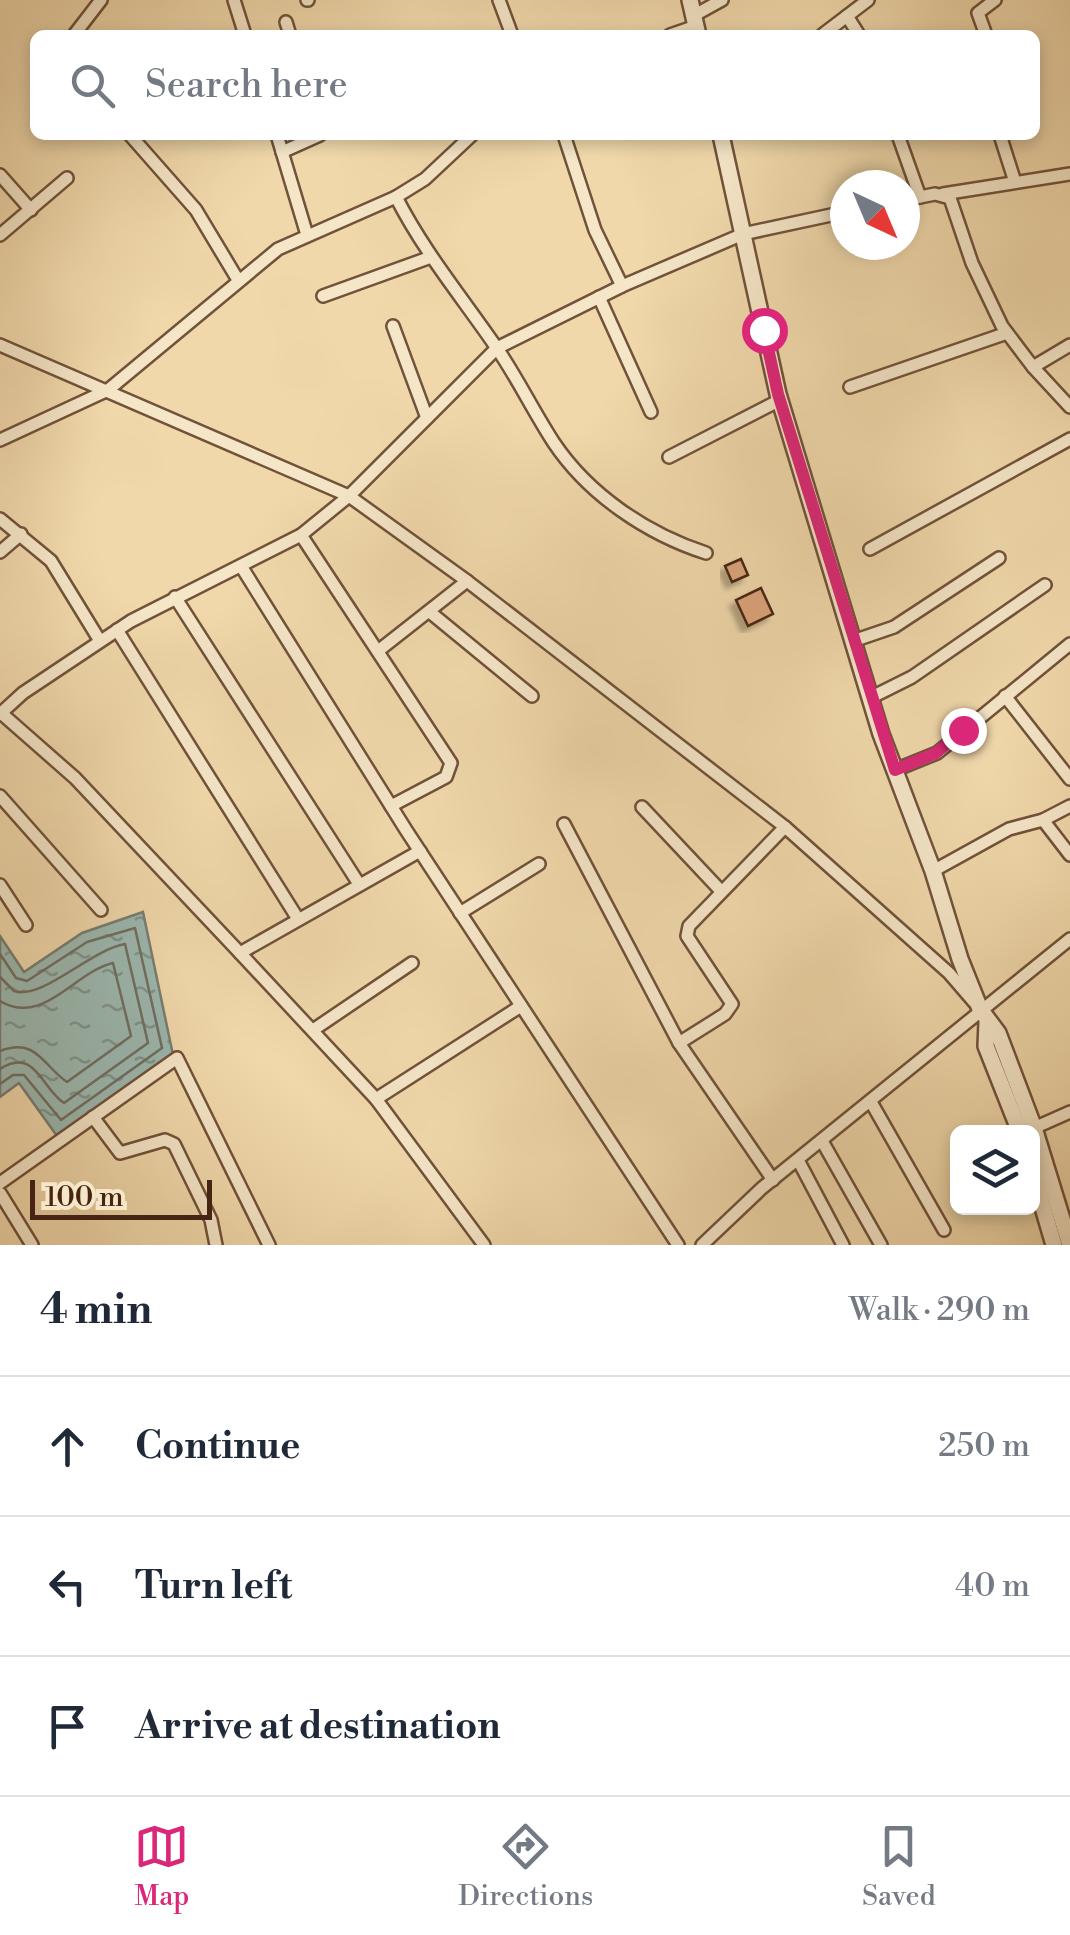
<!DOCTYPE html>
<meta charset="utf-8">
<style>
:root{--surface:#fff;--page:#f6f6f7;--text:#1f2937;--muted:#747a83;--line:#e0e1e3;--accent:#db2777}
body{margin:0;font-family:"Libre Bodoni",serif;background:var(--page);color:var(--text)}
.controls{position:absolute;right:30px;bottom:30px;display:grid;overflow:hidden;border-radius:15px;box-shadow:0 5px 15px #0003}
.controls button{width:90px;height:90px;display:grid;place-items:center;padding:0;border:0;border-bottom:2px solid var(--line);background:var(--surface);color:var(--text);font:50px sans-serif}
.compass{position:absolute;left:830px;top:170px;width:90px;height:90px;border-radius:50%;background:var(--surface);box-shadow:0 5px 15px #0003;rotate:136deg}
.scale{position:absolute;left:30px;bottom:25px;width:182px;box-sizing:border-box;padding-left:10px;border:5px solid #472515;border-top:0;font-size:28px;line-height:35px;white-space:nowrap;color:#472515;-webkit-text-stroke:8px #f5e6c8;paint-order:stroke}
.stop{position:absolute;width:30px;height:30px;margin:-22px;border:8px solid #db2777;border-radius:50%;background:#fff}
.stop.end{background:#db2777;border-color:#fff;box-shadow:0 2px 10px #0008}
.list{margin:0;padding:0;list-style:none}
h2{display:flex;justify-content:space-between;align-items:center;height:130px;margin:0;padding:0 40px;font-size:42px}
h2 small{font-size:32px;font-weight:400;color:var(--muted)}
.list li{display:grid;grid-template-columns:65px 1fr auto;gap:30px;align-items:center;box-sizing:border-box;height:140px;padding:0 40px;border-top:2px solid var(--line)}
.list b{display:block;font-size:38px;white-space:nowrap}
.list em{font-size:32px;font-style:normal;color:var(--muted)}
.icon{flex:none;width:55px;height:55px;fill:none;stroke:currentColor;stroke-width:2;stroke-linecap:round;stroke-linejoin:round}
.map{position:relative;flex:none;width:1070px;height:1245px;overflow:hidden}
.search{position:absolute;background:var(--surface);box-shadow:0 5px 15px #0003;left:30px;right:30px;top:30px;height:110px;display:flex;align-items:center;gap:25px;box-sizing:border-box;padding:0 35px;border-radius:15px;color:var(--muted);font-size:38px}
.sheet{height:550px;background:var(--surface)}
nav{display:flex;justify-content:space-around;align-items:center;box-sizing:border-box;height:140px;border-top:2px solid var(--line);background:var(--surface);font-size:28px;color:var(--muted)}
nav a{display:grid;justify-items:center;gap:5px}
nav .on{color:var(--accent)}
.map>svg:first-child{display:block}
</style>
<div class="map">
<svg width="1070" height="1245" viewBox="0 0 1070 1245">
<defs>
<pattern id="water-ripples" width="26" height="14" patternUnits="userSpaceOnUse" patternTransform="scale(2.5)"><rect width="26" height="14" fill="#9bb8b0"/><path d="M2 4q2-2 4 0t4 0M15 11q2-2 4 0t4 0" fill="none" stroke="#80958e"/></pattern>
<filter id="shadow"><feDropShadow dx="-6" dy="6" stdDeviation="2.5" flood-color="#0004"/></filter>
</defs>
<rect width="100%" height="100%" fill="#f0d8ab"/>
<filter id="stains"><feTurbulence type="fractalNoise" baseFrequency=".002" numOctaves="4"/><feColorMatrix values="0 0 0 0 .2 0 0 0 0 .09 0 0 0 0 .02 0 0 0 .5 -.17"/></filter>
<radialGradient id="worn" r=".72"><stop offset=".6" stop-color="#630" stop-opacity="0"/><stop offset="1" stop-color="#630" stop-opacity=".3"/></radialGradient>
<path fill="url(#water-ripples)" stroke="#797d72" stroke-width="2.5" d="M143,912L173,1055L57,1136L19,1083L0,1097V936L24,972L82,933Z"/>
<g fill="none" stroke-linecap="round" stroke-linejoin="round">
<g stroke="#716e62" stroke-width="2.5">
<path d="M0,954L16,978L27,981L87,942L135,928L162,1048L61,1120L24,1075H13L0,1084"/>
<path d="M0,977L14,991C43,1000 90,950 125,944L148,1043L64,1103C42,1089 35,1046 0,1069"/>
<path d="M0,1001C43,1027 74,972 113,963L131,1036L67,1082C43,1066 37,1037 0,1051"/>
</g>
</g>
<g fill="#dca57c" stroke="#472515" stroke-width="2.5" filter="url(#shadow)">
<path d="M741,559L748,575L732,582L725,566Z"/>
<path d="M761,588L773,614L748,626L736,600Z"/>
</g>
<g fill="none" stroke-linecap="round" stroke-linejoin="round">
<defs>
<g id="minor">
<path d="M234,0L245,35"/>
<path d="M307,0H308"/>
<path d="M499,0L512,35"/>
<path d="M693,16L722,0"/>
<path d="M847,16L859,35"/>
<path d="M286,22L290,35"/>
<path d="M74,35L101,0"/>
<path d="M670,35L696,26"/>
<path d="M822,35L868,0"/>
<path d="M986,35L978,13L995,0"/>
<path d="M130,135L196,210L238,280"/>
<path d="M277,135L307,235"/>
<path d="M564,135L595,230L622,286"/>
<path d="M898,135L920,197"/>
<path d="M1000,135L1015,182"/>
<path d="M282,152L320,135"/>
<path d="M0,175L31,210"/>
<path d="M943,194L1070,174"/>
<path d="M396,197C423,250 460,295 494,344C516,375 533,411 554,443C589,495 647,534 706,553"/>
<path d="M905,200L935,194L950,198L972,263L1002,326L1033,367L1070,345"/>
<path d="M0,235L67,178"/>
<path d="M323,296L431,257"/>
<path d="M599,297L651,412"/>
<path d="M393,326L427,418"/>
<path d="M0,345L349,496L467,581L785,827L949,973L974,1002"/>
<path d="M1033,367L1070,407"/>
<path d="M850,387L1007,333"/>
<path d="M0,440L108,390L278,249L396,197L425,179L472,135"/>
<path d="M669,457L780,400"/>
<path d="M0,519L51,561L100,641"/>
<path d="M301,535L451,763L446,777L391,806"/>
<path d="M870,549L1070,439"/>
<path d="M0,552L21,534"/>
<path d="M241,566L406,830L678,1245"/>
<path d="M175,597L359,884"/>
<path d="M431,613L532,696"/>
<path d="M117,630L298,919"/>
<path d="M853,641L894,627L999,558"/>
<path d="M378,651L467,581"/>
<path d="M1005,696L1070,779"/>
<path d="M870,698L912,677L1045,585"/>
<path d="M1,713L75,778L240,953L420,851"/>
<path d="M0,714L23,693L131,621L301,535L349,496L497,348L622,286L743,234L845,212"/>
<path d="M895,770L937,753L1070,644"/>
<path d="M0,796L101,910"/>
<path d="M642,807L720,890"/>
<path d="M1043,820L1070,855"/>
<path d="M564,824L679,1043L773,1180"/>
<path d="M933,871L1009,829L1043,820L1070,806"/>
<path d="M0,885L26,925"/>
<path d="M460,913L539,864"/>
<path d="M240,953L376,1099L484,1245"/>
<path d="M313,1030L412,963"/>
<path d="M679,1043L725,1014L732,1004L687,936L689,926L785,827"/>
<path d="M376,1099L521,1006"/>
<path d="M871,1102L944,1230"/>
<path d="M93,1117L120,1153L165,1140L174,1144L211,1220L216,1245"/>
<path d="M1034,1128L1070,1112"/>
<path d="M822,1141L881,1245"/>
<path d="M798,1160L843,1245"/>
<path d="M0,1183L177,1058L269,1245"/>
<path d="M0,1193L32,1245"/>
<path d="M702,1245L762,1188L1070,939"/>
</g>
<g id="tertiary">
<path d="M690,0L698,35"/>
<path d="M721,135L778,394L881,734L933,871L960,959L980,1009L998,1033L1034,1128L1070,1245"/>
<path d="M987,1022L986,1046L1020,1132"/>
<path d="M1032,1170L1054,1245"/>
</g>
</defs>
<use href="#minor" stroke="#71523a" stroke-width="16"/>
<use href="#tertiary" stroke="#71523a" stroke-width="20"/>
<use href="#minor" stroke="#f5e6c8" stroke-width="11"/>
<use href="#tertiary" stroke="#f5e6c8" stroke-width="15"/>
</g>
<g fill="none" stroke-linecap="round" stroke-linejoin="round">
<path stroke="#db2777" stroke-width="12" d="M764,330L778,394L895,770L936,753L963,730"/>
</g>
<rect width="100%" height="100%" filter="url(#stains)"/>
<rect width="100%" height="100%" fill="url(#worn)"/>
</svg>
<div class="controls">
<button><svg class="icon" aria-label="layers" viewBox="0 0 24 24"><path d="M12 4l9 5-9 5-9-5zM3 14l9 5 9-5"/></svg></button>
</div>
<svg class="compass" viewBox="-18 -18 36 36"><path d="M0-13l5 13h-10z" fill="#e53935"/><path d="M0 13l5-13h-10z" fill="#747a83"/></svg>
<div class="scale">100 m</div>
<div class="stop" style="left:764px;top:330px"></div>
<div class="stop end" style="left:963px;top:730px"></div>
<div class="search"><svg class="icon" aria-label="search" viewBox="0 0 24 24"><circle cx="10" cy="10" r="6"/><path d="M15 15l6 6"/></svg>Search here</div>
</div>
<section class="sheet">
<h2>4 min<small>Walk · 290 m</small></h2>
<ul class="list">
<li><svg class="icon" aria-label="ahead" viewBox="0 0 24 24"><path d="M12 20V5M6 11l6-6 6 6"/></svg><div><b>Continue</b></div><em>250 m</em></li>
<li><svg class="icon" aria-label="left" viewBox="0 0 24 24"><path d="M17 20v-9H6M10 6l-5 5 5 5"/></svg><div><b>Turn left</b></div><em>40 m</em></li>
<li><svg class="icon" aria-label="arrive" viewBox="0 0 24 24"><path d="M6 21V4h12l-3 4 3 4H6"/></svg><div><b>Arrive at destination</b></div></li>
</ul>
</section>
<nav>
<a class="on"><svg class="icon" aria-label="map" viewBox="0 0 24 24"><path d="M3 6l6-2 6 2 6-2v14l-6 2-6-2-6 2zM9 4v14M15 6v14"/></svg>Map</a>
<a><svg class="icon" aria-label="directions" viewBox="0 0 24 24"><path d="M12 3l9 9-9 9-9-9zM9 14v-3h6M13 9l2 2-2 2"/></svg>Directions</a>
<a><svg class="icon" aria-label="saved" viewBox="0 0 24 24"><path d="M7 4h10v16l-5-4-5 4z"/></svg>Saved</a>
</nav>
